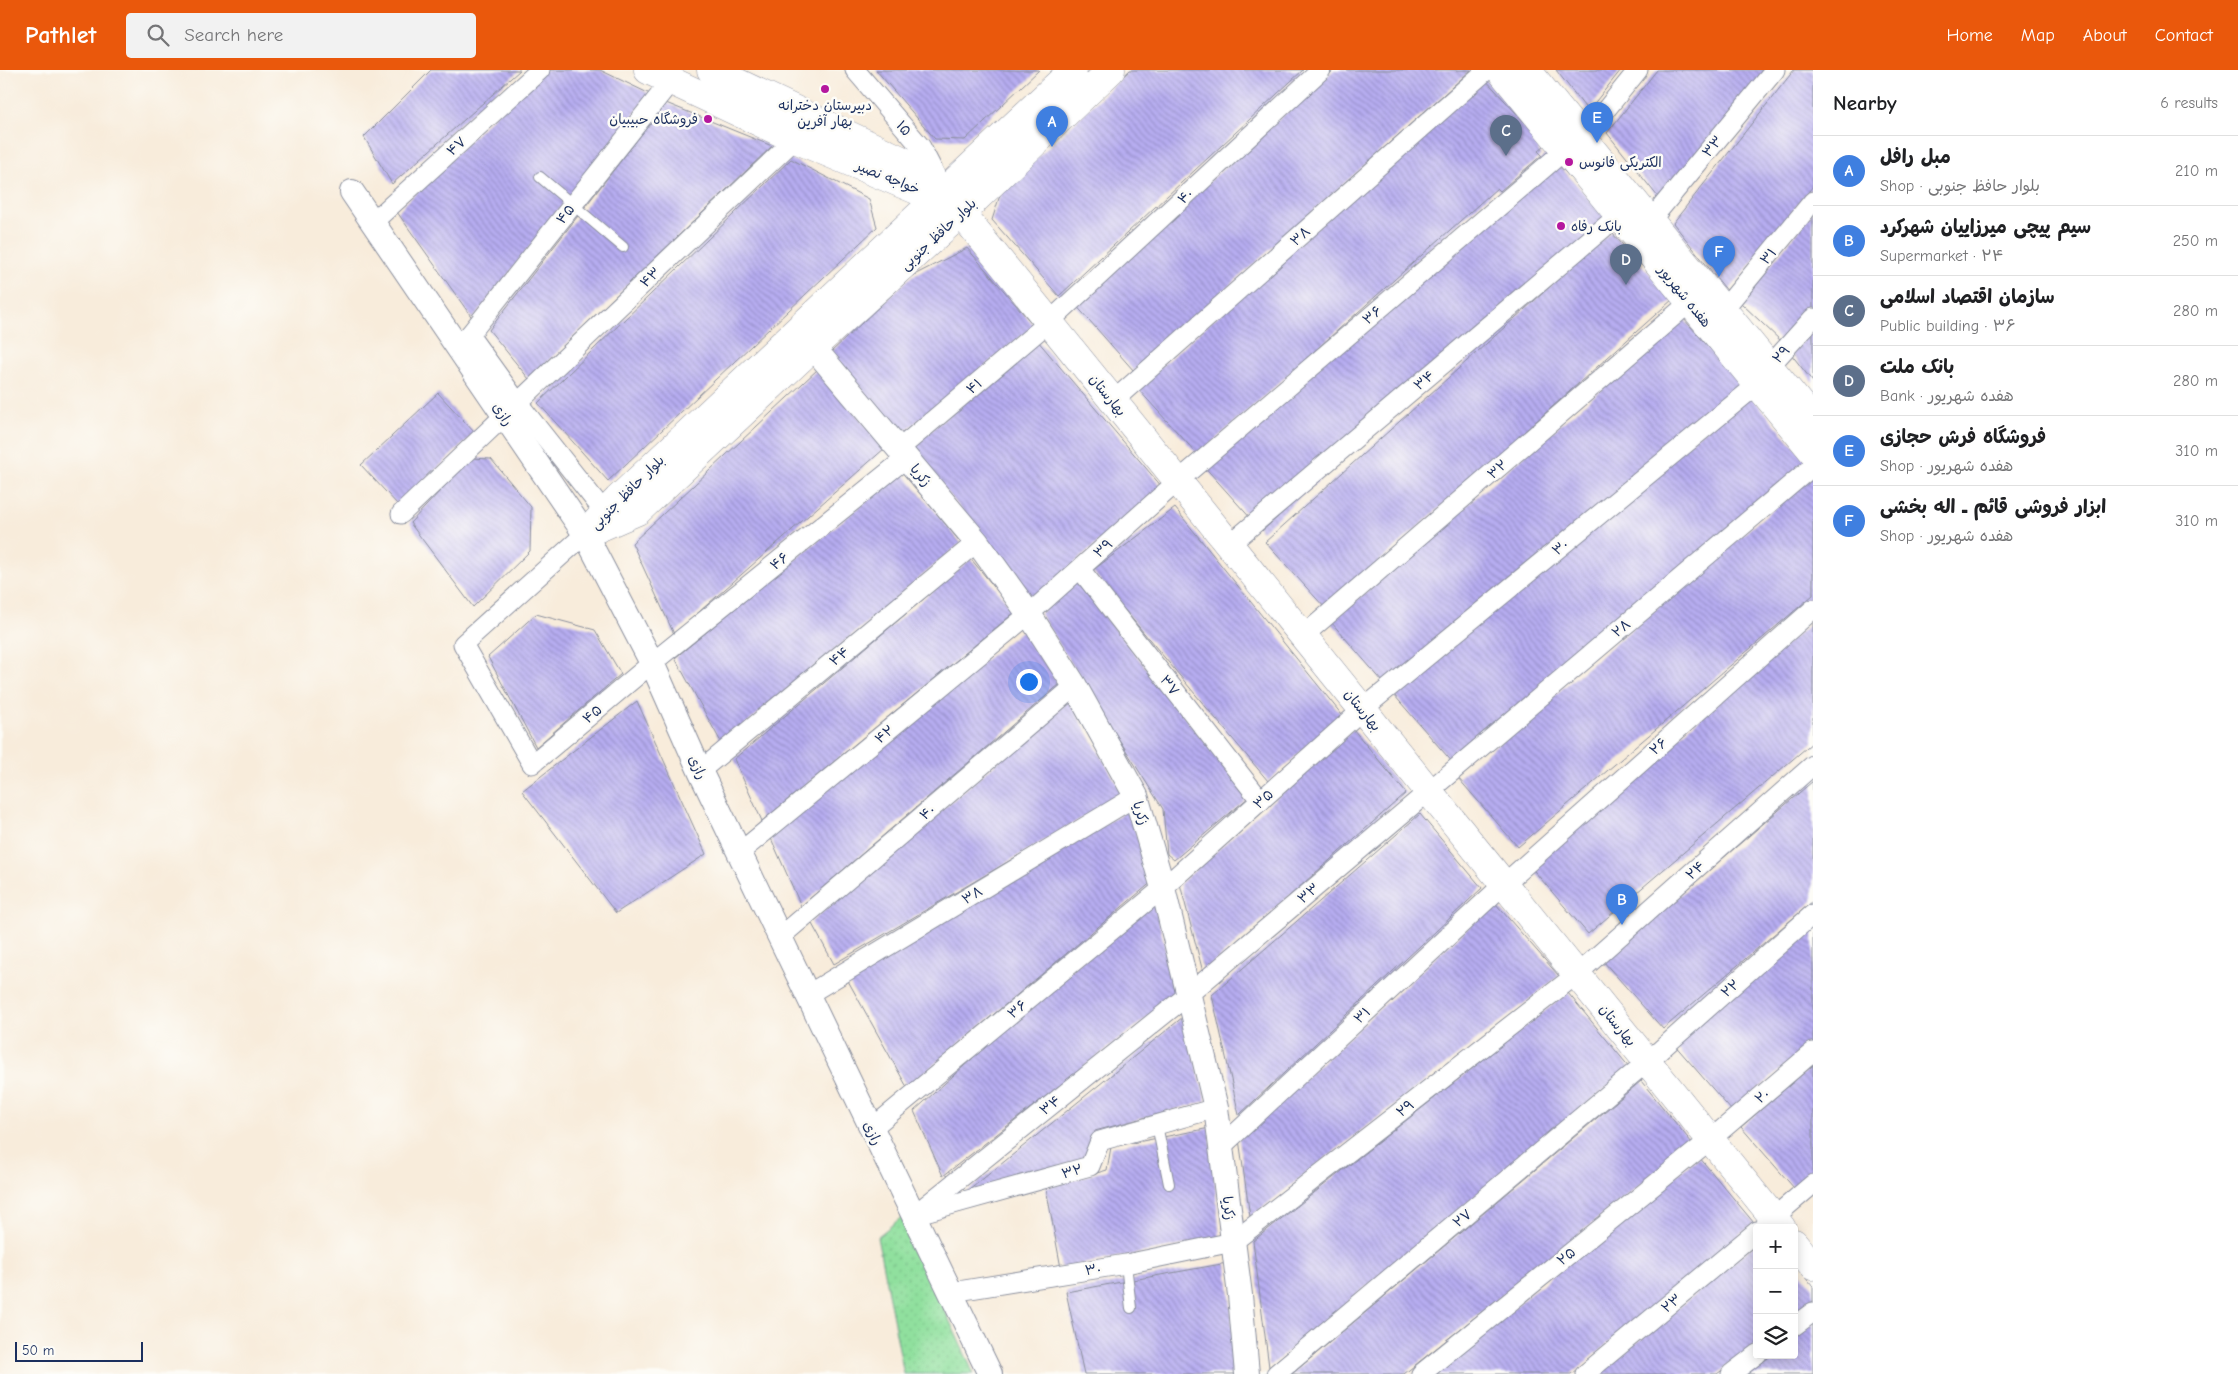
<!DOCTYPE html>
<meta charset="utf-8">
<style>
:root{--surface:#fff;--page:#f2f2f2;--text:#202124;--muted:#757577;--line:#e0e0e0;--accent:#ea580c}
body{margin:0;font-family:"Comic Neue","Playpen Sans Arabic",sans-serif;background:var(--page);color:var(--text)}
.controls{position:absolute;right:15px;bottom:15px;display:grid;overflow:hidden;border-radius:5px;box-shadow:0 2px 12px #0003}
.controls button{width:45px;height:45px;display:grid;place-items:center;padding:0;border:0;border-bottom:1px solid var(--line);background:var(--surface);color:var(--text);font:25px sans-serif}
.scale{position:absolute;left:15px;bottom:12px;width:128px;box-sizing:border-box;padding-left:5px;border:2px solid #1b2f5e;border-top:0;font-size:14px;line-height:18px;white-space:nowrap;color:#1b2f5e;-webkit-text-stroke:4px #fdfcf7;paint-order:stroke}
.you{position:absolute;left:1028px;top:611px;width:18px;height:18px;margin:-12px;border:4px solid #fff;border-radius:50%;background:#1a73e8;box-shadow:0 0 0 8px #1a73e833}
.badge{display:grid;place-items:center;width:32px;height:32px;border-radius:50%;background:var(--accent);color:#fff;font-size:16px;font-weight:700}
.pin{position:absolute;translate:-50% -41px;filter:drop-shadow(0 1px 2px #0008)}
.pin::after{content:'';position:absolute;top:26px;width:18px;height:15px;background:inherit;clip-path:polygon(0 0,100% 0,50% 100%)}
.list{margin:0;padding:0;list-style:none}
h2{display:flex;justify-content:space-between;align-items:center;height:65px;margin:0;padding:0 20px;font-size:21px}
h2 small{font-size:16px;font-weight:400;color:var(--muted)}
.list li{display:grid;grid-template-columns:32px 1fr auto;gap:15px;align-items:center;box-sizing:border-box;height:70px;padding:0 20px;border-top:1px solid var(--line)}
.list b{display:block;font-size:19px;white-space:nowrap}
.list p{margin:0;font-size:16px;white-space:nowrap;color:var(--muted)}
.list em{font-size:16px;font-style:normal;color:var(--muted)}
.icon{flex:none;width:28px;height:28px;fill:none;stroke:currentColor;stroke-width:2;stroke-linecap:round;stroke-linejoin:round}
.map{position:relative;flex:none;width:1813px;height:1304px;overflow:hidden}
header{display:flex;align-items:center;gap:30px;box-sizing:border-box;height:70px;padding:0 25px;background:var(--accent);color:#fff}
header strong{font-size:24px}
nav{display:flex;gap:28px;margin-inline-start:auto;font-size:18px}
.search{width:350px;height:45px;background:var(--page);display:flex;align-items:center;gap:12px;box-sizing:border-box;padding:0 18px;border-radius:5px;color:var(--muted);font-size:19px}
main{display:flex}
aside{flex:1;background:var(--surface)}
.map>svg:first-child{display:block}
</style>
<header>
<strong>Pathlet</strong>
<div class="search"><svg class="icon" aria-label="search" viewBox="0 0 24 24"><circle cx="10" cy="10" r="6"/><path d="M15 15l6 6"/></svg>Search here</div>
<nav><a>Home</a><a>Map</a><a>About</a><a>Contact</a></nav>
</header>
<main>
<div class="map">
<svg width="1813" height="1304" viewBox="0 0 1813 1304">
<defs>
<pattern id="park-dots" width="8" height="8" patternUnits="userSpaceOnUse" patternTransform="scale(1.25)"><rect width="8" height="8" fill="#90e09e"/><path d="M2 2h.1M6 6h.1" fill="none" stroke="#7cc08a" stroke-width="1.8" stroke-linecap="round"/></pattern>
<pattern id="building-back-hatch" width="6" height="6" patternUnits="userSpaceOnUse" patternTransform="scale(1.25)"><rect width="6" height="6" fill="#b7adf1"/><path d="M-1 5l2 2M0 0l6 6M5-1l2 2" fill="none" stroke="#948dc6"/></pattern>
</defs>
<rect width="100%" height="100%" fill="#fdfcf7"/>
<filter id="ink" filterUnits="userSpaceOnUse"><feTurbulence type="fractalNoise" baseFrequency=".02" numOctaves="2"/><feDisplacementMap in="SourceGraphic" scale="10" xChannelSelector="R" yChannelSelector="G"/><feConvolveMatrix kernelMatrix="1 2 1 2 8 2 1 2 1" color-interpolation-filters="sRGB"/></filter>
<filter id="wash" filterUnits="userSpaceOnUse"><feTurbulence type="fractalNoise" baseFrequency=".0096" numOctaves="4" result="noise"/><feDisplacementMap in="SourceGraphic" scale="20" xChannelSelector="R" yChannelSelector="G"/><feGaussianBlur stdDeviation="1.12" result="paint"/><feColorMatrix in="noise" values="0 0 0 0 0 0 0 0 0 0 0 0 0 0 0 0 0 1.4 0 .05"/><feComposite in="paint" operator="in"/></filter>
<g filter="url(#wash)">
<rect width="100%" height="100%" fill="#f8ecdb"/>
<path fill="url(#park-dots)" stroke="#56887e" d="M902,1147L974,1304H904L877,1167Z"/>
<g id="blocks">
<g fill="url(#building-back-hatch)">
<path d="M431,0H520L392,114L364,67Z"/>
<path d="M541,0H600L650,24L473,249L397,142Z"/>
<path d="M876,0H1039L965,70L935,69Z"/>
<path d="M1130,0H1303L1059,226L992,150L1001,122Z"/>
<path d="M1334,0H1471L1134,301L1074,233Z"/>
<path d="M1556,0H1621L1588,41Z"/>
<path d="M1657,0H1768L1662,132L1607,63Z"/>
<path d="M1794,0H1813V116L1728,222L1673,153Z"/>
<path d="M1484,8L1545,75L1538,81L1542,85L1500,121L1497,118L1198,385L1137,318Z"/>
<path d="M666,33L772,76L529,309L489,260Z"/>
<path d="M1548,83L1609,151L1262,461L1201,393Z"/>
<path d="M791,89L869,129L877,157L608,411L538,333Z"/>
<path d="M1813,142V238L1782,272L1741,233Z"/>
<path d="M1611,162L1673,229L1326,539L1265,472Z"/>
<path d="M967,178L1034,256L900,365L831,282L912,206Z"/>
<path d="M1684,249L1744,318L1390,620L1331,552Z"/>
<path d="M1813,260V312L1791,284Z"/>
<path d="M1037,270L1162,417L1032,530L912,377Z"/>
<path d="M818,299L885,378L674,564L632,473Z"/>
<path d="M438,323L475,363L398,435L361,395Z"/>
<path d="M1748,323L1808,392L1454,694L1394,625Z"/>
<path d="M471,388L491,389L531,437L530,481L473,537L410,453Z"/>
<path d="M902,402L961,473L722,674L675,588Z"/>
<path d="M1813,405V525L1518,777L1458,708Z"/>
<path d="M1175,438L1342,645L1268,711L1092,501Z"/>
<path d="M971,489L1015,542L762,751L734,689Z"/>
<path d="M1077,511L1249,727L1174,790L1167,784L1163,739L1040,544Z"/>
<path d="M536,544L595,560L621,604L536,677L488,587Z"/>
<path d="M1813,552V672L1588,864L1529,795Z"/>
<path d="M1025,558L1060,614L801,836L770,766Z"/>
<path d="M637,631L706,784L616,843L522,721Z"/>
<path d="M1069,631L1123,724L834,894L811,852Z"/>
<path d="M1353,659L1406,723L1203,902L1180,814Z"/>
<path d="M1813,711V831L1663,959L1603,891Z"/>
<path d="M1128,740L1153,811L907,1017L847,909Z"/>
<path d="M1420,744L1482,818L1239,1045L1212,925Z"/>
<path d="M1153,826L1176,925L943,1106L914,1041Z"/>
<path d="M1495,833L1559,906L1250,1147L1239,1069Z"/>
<path d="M1813,852V972L1732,1041L1673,973Z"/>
<path d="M1568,923L1630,998L1269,1297L1253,1171Z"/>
<path d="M1183,947L1206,1031L1095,1061L1085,1089L963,1125Z"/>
<path d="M1813,995V1115L1801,1126L1741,1057Z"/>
<path d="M1641,1011L1692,1073L1404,1304H1292Z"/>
<path d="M1210,1058L1220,1168L1061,1198L1046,1118L1107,1100L1111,1077Z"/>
<path d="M1699,1087L1754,1153L1571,1304H1432Z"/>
<path d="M1757,1173V1274L1717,1304H1599Z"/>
<path d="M1227,1193L1237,1304H1084L1066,1222Z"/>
<path d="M1794,1194L1813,1217V1231L1794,1245Z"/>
<path d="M1813,1254V1304H1747L1772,1285H1794V1268Z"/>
</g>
</g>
</g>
<g filter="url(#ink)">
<use href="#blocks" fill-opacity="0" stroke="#8a8e9c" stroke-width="1"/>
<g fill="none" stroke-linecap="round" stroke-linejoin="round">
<defs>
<g id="service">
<path d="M540,107L623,177"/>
<path d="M1157,1055L1169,1114"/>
<path d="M1126,1194L1131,1238"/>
</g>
<g id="minor">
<path d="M855,0L921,77L938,110"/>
<path d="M1583,68L1638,0"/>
<path d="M1650,151L1775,0"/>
<path d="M373,152L540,0"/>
<path d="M1723,240L1813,131"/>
<path d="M469,265L518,333L605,443"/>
<path d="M459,278L671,11"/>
<path d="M1769,297L1813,248"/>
<path d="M1113,331L1487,0"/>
<path d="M899,379L1049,252L1321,0"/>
<path d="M401,444L795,69"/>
<path d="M585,464L463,574L532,694L652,593L906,388"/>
<path d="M1229,475L1619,145"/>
<path d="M1080,499L1261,731"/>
<path d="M1303,566L1690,232"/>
<path d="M700,701L977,472"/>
<path d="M739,783L1029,544L1178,411L1565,80"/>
<path d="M779,868L1075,616"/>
<path d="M807,925L1136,726"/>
<path d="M871,1059L1163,818L1363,639L1758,314"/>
<path d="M1221,1077L1504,814L1813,539"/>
<path d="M921,1143L1090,1096L1100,1071L1216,1038"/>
<path d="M913,1146L1188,925L1813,396"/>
<path d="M1766,1154L1813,1114"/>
<path d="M952,1222L1126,1194L1233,1172L1577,904L1813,695"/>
<path d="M1794,1256L1813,1242"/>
<path d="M1276,1304L1648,991L1813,844"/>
<path d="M1421,1304L1711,1069L1813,982"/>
<path d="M1585,1304L1757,1161"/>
<path d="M1731,1304L1757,1284"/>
</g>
<g id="tertiary">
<path d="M352,122L585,464L652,593L700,701L990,1304"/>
<path d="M813,277L977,472L1029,544L1075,616L1136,726L1163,818L1216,1038L1240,1225L1247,1304"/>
</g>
<g id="secondary">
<path d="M648,0L795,69L921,122H944"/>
<path d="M711,0L910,94L928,106L944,122L1782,1158"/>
<path d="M1073,0L618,429L585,464L638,441L813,277L961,143L1111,0"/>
<path d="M1500,0L1813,382"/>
<path d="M1527,0L1813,350"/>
<path d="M1794,1173L1813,1196"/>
</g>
</defs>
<use href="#service" stroke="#8a8e9c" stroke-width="12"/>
<use href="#minor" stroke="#8a8e9c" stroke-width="21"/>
<use href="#tertiary" stroke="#8a8e9c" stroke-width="26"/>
<use href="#secondary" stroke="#8a8e9c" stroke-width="29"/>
<use href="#service" stroke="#fff" stroke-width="10"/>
<use href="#minor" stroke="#fff" stroke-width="19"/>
<use href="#tertiary" stroke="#fff" stroke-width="24"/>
<use href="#secondary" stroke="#fff" stroke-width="28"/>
</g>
</g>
<g fill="#b5179e" stroke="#fdfcf7" stroke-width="2">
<circle cx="825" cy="19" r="5"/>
<circle cx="708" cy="49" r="5"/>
<circle cx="1569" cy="92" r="5"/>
<circle cx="1561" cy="156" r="5"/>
</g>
<g text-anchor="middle" stroke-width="5" stroke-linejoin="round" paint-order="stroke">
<g font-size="14" fill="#1b2f5e" stroke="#fdfcf7" text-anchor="start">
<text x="825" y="40" text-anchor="middle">دبیرستان دخترانه<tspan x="825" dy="16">بهار آفرین</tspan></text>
<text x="698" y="54" text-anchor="end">فروشگاه حبیبیان</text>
<text x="1579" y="97">الکتریکی فانوس</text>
<text x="1571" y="161">بانک رفاه</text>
</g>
<g font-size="14" fill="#1b2f5e" stroke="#fdfcf7">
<text transform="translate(904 58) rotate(49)" y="5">۱۵</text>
<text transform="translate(456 76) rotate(-42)" y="5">۴۷</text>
<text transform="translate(1712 76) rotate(-51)" y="5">۳۳</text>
<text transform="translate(888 107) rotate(22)" y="5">خواجه نصیر</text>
<text transform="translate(1185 126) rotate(-43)" y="5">۴۰</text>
<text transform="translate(565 144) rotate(-52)" y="5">۴۵</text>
<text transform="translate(938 164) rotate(-43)" y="5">بلوار حافظ جنوبی</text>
<text transform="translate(1300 166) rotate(-42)" y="5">۳۸</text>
<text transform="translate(1768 186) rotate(-50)" y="5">۳۱</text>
<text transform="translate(650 207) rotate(-44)" y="5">۴۳</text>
<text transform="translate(1685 226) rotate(51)" y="5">هفده شهریور</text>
<text transform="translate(1372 245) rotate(-40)" y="5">۳۶</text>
<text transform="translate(1781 284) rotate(-48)" y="5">۲۹</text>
<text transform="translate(1424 310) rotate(-40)" y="5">۳۴</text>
<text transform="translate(974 316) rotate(-40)" y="5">۴۱</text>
<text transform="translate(1108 325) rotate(51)" y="5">بهارستان</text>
<text transform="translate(503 344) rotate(56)" y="5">رازی</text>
<text transform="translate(1497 399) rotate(-41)" y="5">۳۲</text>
<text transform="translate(921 405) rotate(50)" y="5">زکریا</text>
<text transform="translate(627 422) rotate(-45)" y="5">بلوار حافظ جنوبی</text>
<text transform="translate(1560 477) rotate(-39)" y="5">۳۰</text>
<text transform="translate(1103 478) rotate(-42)" y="5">۳۹</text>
<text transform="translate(779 491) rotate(-39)" y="5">۴۶</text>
<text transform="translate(1621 558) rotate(-40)" y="5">۲۸</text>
<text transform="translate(839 586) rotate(-40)" y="5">۴۴</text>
<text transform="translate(1170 615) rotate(52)" y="5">۳۷</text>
<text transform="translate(1363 640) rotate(51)" y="5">بهارستان</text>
<text transform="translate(592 644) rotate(-40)" y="5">۴۵</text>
<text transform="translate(884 664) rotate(-39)" y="5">۴۲</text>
<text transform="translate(1658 676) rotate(-42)" y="5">۲۶</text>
<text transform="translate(698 697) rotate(65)" y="5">رازی</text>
<text transform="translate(1263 729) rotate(-42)" y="5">۳۵</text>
<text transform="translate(927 742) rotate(-40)" y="5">۴۰</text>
<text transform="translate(1141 743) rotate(73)" y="5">زکریا</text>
<text transform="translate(1695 800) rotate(-42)" y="5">۲۴</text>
<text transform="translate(1308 823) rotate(-40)" y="5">۳۳</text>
<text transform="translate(972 825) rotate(-31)" y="5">۳۸</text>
<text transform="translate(1730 918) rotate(-42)" y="5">۲۲</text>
<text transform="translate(1017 939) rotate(-40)" y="5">۳۶</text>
<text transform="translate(1362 945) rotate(-43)" y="5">۳۱</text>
<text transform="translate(1618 955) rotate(51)" y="5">بهارستان</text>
<text transform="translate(1762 1026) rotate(-40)" y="5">۲۰</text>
<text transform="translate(1050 1035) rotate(-39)" y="5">۳۴</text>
<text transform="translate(1405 1038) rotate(-38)" y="5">۲۹</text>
<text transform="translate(873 1063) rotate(64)" y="5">رازی</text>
<text transform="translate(1072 1101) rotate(-16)" y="5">۳۲</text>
<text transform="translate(1229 1138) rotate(83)" y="5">زکریا</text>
<text transform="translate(1462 1148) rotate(-40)" y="5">۲۷</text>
<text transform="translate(1566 1186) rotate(-39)" y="5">۲۵</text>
<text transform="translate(1093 1199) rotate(-9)" y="5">۳۰</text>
<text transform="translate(1671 1233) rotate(-40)" y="5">۲۳</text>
</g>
</g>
</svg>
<div class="controls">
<button>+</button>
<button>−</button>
<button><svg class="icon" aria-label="layers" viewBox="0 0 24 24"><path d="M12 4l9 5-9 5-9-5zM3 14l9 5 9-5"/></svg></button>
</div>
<div class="scale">50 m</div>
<div class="you"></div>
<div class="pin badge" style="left:1052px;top:77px;background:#3f7fe0">A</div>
<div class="pin badge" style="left:1622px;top:855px;background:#3f7fe0">B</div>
<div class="pin badge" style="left:1506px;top:86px;background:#5c6f8a">C</div>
<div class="pin badge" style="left:1626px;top:215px;background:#5c6f8a">D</div>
<div class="pin badge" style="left:1597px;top:73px;background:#3f7fe0">E</div>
<div class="pin badge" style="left:1719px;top:207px;background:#3f7fe0">F</div>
</div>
<aside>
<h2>Nearby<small>6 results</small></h2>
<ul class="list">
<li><span class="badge" style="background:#3f7fe0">A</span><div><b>مبل رافل</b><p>Shop · بلوار حافظ جنوبی</p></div><em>210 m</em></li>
<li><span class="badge" style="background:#3f7fe0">B</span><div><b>سیم پیچی میرزاییان شهرکرد</b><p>Supermarket · ۲۴</p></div><em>250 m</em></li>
<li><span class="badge" style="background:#5c6f8a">C</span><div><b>سازمان اقتصاد اسلامی</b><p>Public building · ۳۶</p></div><em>280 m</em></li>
<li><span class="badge" style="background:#5c6f8a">D</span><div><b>بانک ملت</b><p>Bank · هفده شهریور</p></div><em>280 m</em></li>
<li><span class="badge" style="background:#3f7fe0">E</span><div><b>فروشگاه فرش حجازی</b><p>Shop · هفده شهریور</p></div><em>310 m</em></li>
<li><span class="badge" style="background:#3f7fe0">F</span><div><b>ابزار فروشی قائم ـ اله بخشی</b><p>Shop · هفده شهریور</p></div><em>310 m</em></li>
</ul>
</aside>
</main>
